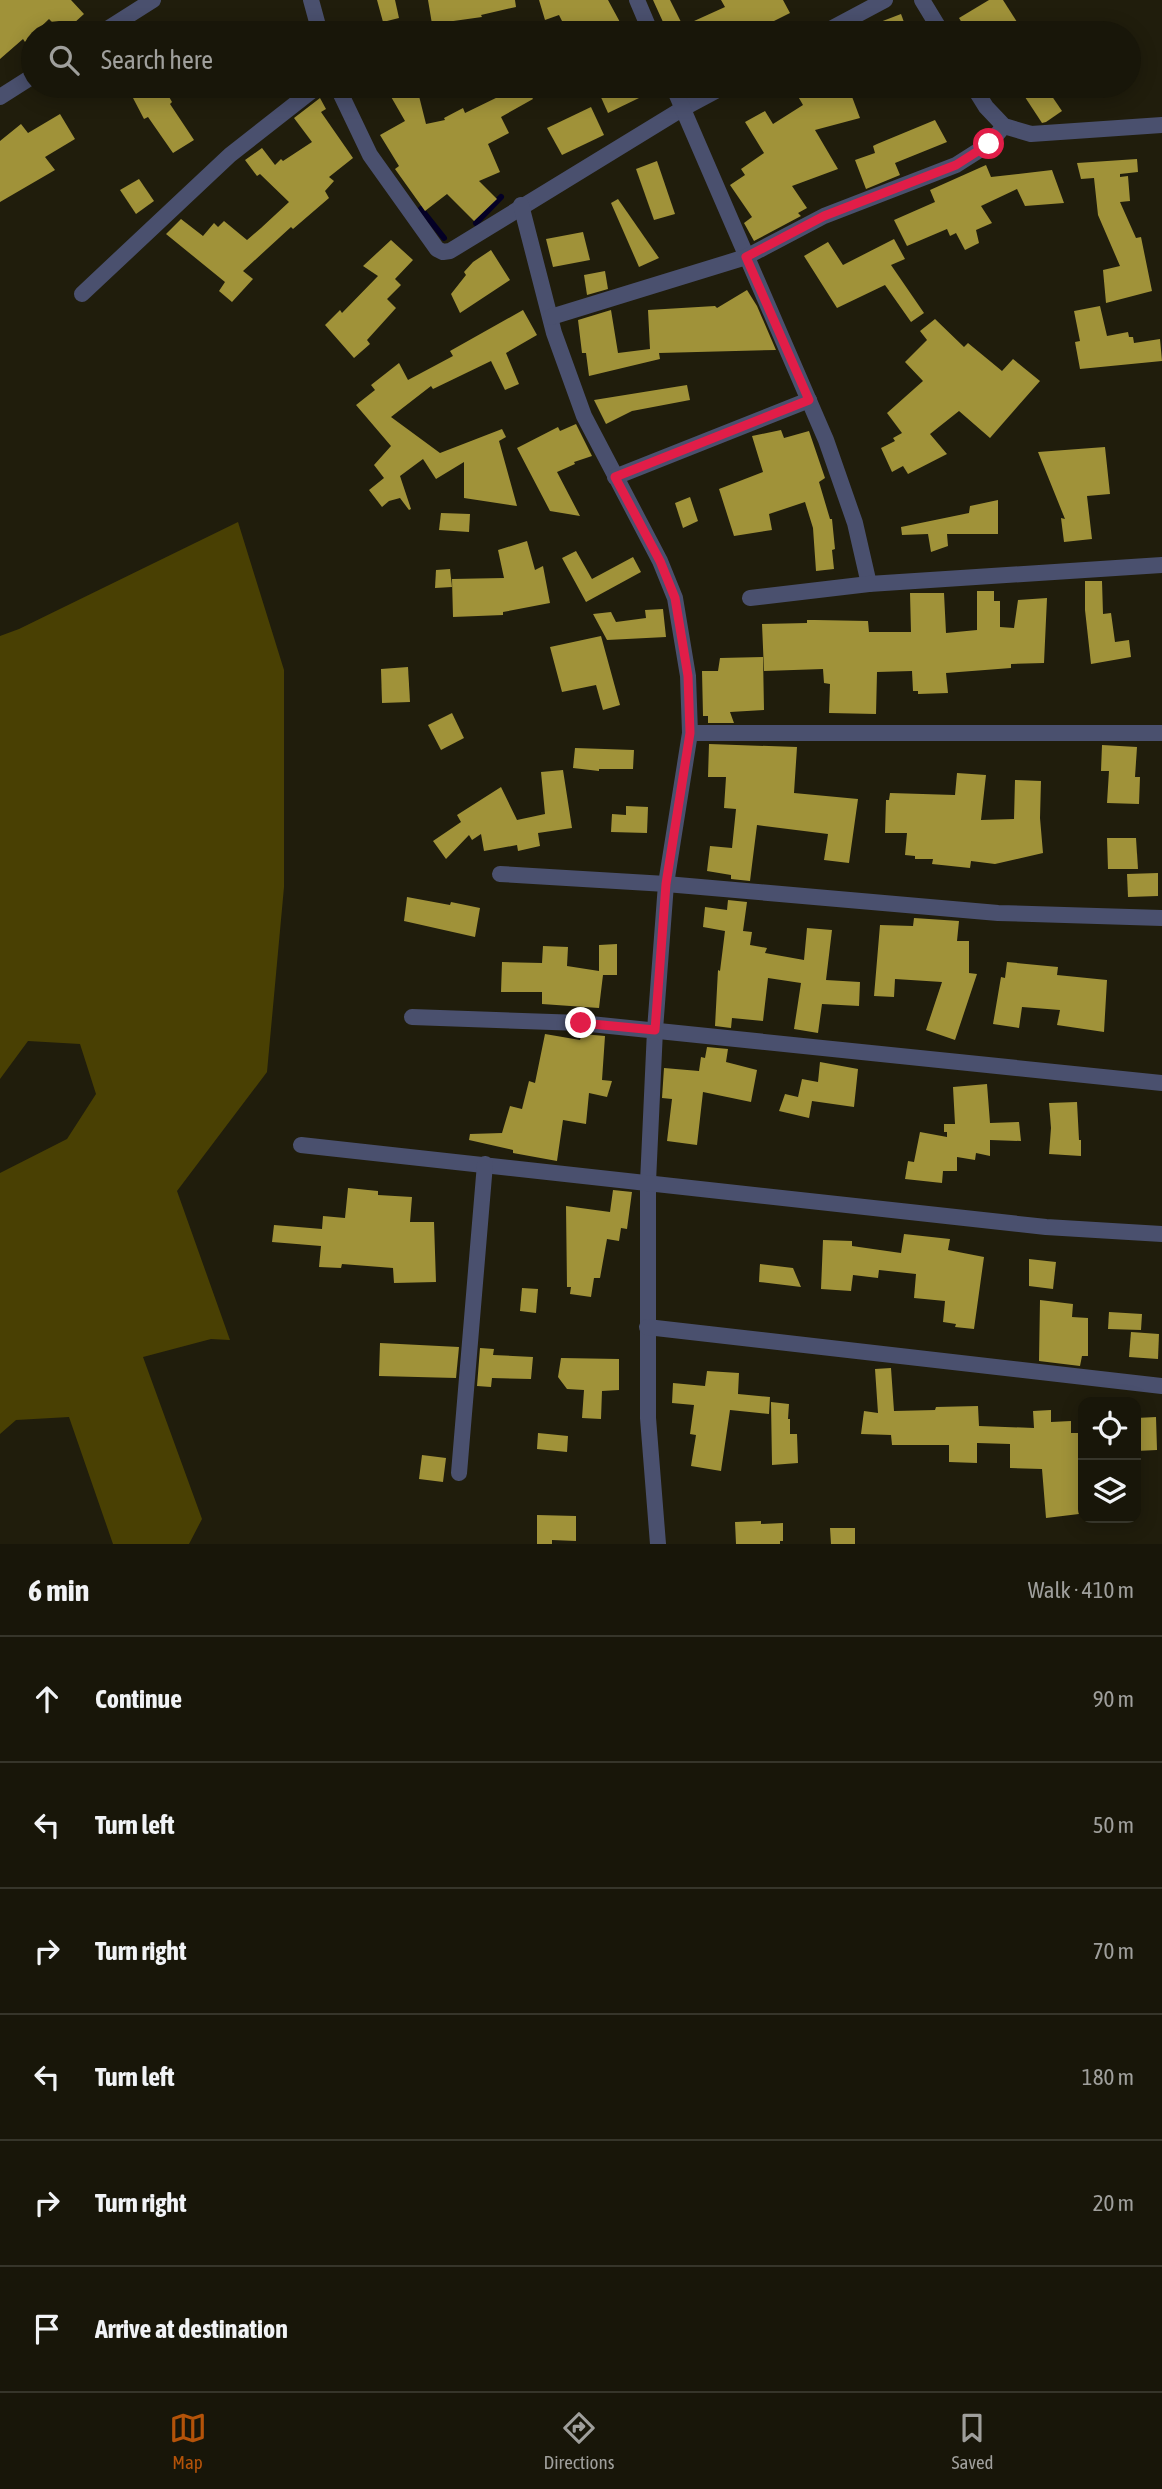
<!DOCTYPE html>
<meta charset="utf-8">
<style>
:root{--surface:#181609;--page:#252317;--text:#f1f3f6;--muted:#9f9f9c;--line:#36352a;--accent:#b45309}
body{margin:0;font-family:"Asap Condensed",sans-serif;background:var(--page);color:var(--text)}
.controls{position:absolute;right:21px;bottom:21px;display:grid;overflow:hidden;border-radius:14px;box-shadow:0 4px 18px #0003}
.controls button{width:63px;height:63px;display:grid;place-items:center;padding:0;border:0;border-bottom:2px solid var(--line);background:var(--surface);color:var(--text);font:35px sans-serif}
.stop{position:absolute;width:21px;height:21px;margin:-16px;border:5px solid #e11d48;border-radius:50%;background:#fff}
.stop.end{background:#e11d48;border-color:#fff;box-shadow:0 2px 7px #0008}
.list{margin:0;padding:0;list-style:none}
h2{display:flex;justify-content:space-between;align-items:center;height:91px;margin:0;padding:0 28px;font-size:30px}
h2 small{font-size:23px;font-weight:400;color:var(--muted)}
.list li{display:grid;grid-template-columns:46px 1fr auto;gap:21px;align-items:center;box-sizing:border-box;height:126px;padding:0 28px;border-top:2px solid var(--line)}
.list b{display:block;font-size:26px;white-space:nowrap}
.list em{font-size:23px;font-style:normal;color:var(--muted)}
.icon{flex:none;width:38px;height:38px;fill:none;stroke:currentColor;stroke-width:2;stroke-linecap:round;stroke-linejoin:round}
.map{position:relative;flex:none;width:1162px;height:1544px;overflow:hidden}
.search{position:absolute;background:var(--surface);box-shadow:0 4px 18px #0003;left:21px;right:21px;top:21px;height:77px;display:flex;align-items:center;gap:18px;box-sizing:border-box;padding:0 24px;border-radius:38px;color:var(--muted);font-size:26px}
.sheet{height:847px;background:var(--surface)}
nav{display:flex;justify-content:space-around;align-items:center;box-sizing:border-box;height:98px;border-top:2px solid var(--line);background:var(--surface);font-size:19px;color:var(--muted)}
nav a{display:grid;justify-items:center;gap:4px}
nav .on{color:var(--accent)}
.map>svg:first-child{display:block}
</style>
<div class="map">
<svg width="1162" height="1544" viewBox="0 0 1162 1544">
<rect width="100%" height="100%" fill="#201d0c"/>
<path fill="#494003" d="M238,522L284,670V887L267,1072L177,1191L230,1340L211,1339L143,1357L202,1519L189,1544H113L69,1417L16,1420L0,1434V1173L67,1139L96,1094L80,1044L28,1041L0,1079V636L19,629Z"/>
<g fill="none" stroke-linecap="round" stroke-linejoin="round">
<g stroke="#040025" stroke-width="6">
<path d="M421,209L444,238"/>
<path d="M476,223L501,197"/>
</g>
</g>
<g fill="#a09239">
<path d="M0,0H71L84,14L63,33L49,19L25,42L23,39L0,59Z"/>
<path d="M377,0H395L399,18L383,22Z"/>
<path d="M428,0H515L516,7L481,15L482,17L432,24Z"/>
<path d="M539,0H608L621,24L605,33H568L559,15L545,20Z"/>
<path d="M653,0H670L683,26L725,7L721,0H783L790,13L764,26L768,33H668Z"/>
<path d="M989,0H1003L1024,33H968L959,18Z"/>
<path d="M901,14L908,33H854V32Z"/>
<path d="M153,86H163L172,102L170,104L194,140L173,153L148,117L144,119L133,98Z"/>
<path d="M406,86L417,88L426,124L445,120L444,118L463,108L465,113L502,95L496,86H525L533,99L501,117L509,133L488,144L500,172L479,181L497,199L474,221L447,194L425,211L395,169L399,166L380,135L405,121L390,95Z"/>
<path d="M596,86H633L639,98L608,113Z"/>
<path d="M792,86H811L815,93L834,86H848L860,118L815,130L838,169L792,186L807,208L798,213L801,216L754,241L744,223L752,217L730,185L745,175L741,169L764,153L745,122L765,111L773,124L803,105Z"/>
<path d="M1029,86H1045L1062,111L1046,122L1042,123L1021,91Z"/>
<path d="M320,98L326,109L321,112L353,158L329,177L334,181L325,191L329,198L293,229L291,227L243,271L253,279L232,302L219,291L225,282L166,234L181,219L203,236L214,223L218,227L224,221L247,240L261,228L289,202L260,174L257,176L245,160L262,148L275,165L281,159L283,161L312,142L294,118Z"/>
<path d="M591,107L604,135L562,155L547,128Z"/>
<path d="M60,114L75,139L45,157L55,170L0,202V141L21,124L28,133Z"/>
<path d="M935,120L947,142L895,163L900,175L866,189L855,160L875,153L873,146L877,144Z"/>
<path d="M1137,159L1138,172L1120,174V177L1128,176L1130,201L1120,202L1136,238L1141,237L1152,291L1106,303L1103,270L1120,266L1098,215L1094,178L1081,179L1077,163Z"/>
<path d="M657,161L675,214L654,220L636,169Z"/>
<path d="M986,165L991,177L1052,170L1064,203L1025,206L1017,189L981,206L992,223L976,230L979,243L965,250L956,233L950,236L947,229L907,246L894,220L935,202L930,190Z"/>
<path d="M139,179L154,201L136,214L120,190Z"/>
<path d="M618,199L659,258L639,267L611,203Z"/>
<path d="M583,232L590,260L553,267L546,239Z"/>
<path d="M894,239L905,259L891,265L924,313L911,322L885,285L837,308L804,256L828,242L843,265Z"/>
<path d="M391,240L413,260L395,279L401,285L387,299L396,308L367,340L370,344L354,358L325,325L340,310L342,313L378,276L363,266Z"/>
<path d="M491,250L510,280L460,313L451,294L466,275L464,272L473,262Z"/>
<path d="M605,271L608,289L587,295L584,275Z"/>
<path d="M747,290L757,306L776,350L659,353L660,359L589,376L586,353H582L578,320L611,310L618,353L650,349L648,310L715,306L717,308Z"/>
<path d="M1100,306L1107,336L1128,332L1129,337H1133L1134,343L1160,339L1162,361L1080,369L1075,342L1080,341L1074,311Z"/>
<path d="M523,310L537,335L506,353L519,384L505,390L491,361L433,389L431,386L391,417L440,453L502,429L506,437L499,441L517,506L464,498V462L436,479L423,459L400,476L411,509L409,510L400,498L389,501L382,507L369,490L384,478L374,465L391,446L356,405L375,390L371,385L399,363L408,380L453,356L450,351Z"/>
<path d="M935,319L964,347L968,343L1002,371L1013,359L1040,381L990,438L959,411L930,434L947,454L908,474L903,466L892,472L881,448L895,441L893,438L902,433L887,413L923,381L905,362L927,340L920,331Z"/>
<path d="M687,385L690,400L632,411L606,424L594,400Z"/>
<path d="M576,424L592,456L574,462L575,464L557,472L580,516L550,511L517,448L558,427L560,431Z"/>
<path d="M781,430L784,438L809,431L825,478L819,482L830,519H832L835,549L832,550L834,569L816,571L813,528L805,502L769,514L772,530L734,536L719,489L763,472L752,436Z"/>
<path d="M1105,447L1110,494L1087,496L1092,539L1064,542L1061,518L1065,519L1038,452Z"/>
<path d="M690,497L698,521L683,528L675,503Z"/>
<path d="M998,500V534H947L948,546L931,552L928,534L902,535L901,527L969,513L970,506Z"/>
<path d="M441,513L470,514L469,532L439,530Z"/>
<path d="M527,541L535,570L543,566L550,603L503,612V615L453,617L452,579L504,578L498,550Z"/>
<path d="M576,551L592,579L633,557L641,572L586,602L562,558Z"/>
<path d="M450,569L452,587L435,588L436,570Z"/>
<path d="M1085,581H1102L1103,614L1111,613L1115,642L1129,640L1131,657L1091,664L1085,610Z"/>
<path d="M977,591H994V601H1000V627L1014,628L1018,600L1047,598L1044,663L1011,664V668L946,673L948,693L918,694V691H913L912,671L877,672L876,714L829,713L830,684L824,683L823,669L764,671L762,624L807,623V620H815L868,621L869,632H911L910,593H944L946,633L977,630Z"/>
<path d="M663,609L666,637L607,640L593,614L611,612L616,622L646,618L645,610Z"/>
<path d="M601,636L620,705L603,710L596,685L562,692L550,647Z"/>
<path d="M763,657L764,710L730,712L734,723H708V716H703L702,671H718L720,658Z"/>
<path d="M408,667L410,702L382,703L381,669Z"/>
<path d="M452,713L464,738L441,750L428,725Z"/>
<path d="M709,744L797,747L794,793L858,799L849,863L824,860L828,834L757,825L750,881L731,879V875L707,871L710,846L732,848L736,809L724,808L726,777H708Z"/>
<path d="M1102,745L1137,747L1135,777H1140L1139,804L1107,803L1109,771H1101Z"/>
<path d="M575,748L634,750L633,769H599V771L573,768Z"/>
<path d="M563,770L572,828L538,833L540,846L518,851L517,845L484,851L481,834L472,840L469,835L446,859L433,841L461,822L457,815L501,787L517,820L545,814L541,772Z"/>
<path d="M957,773L986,775L981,820L1014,819L1015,780L1041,781L1040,818L1043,853L995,864L971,861L970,868L932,864L933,859H915V856L905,855L907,833H885L886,800H889L890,793L955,795Z"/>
<path d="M626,806L648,807L647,833L611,832L612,814L626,815Z"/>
<path d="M1107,838H1136L1138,869H1108Z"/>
<path d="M1158,873V896L1128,897L1127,874Z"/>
<path d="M407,897L450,905L451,902L480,908L475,937L404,921Z"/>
<path d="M728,900L747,902L743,931L752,932L750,945L767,948L765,953L804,960L807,928L832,930L826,980L860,982L859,1006L822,1004L818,1033L794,1029L801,983L768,978L763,1021L732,1018L731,1028L715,1026L718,970L720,971L725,931L703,927L705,907L727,910Z"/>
<path d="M914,918L959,921L957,941H969V973L977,974L955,1040L926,1030L942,982L895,979L894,997L874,996L880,925L913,926Z"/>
<path d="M617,944V975H603L599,1008L542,1004V992H501L502,962L542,963L543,946L568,947L567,966L599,971V945Z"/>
<path d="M1007,962L1058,967L1057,975L1107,980L1104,1032L1057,1025L1060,1010L1022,1007L1019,1028L993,1024L1001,977L1005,978Z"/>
<path d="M545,1034L580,1040L582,1034L605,1036L602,1080L612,1081L607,1097L589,1093L586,1124L563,1120L557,1161L513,1153V1150L469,1140L470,1134L502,1133L510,1106L522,1109L529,1081L535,1083Z"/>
<path d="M707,1047L728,1049L726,1062L757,1070L751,1102L703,1092L697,1145L667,1141L672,1099L662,1098L664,1068L699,1071L701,1057L705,1058Z"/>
<path d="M820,1062L858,1069L854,1107L812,1101L809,1118L779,1111L785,1094L798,1097L802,1079L818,1082Z"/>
<path d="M987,1084L990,1123L1019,1122L1021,1141L990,1140V1156L976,1153L975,1160L957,1157V1171H943L942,1183L905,1179L908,1161L914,1162L920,1132L947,1137V1132H944V1124H955L953,1087Z"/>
<path d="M1077,1102L1079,1140H1081V1156L1049,1154L1051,1128L1049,1103Z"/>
<path d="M348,1188L378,1191V1195L412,1197L410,1222H434L436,1282L394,1283L393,1268L342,1264L341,1268L319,1267L321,1246L272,1242L274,1225L322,1229L323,1216L345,1218Z"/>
<path d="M613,1190L632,1192L627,1229L621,1228L619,1241L607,1239L600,1278H594L591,1297L570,1294L571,1287H567L566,1206L610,1212Z"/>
<path d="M904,1234L950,1239L948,1250L984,1257L974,1329L955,1327L956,1324L943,1322L945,1301L914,1298L916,1274L879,1270L878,1278L853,1275L851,1291L821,1289L823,1240L852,1241V1246L901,1253Z"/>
<path d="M1029,1259L1056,1262L1053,1289L1029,1286Z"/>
<path d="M760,1264L793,1268L801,1287L759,1282Z"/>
<path d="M522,1288L538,1289L536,1313L520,1311Z"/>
<path d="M1040,1300L1073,1304L1072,1317L1088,1318V1356H1082L1080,1366L1039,1361Z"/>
<path d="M1109,1312L1142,1314L1141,1330L1108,1329Z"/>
<path d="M1131,1332L1159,1334L1158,1359L1129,1357Z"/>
<path d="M380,1343L459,1347L456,1378L379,1376Z"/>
<path d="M480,1348L494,1349L493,1355L533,1357L531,1379L492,1378L491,1387L477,1386Z"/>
<path d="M561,1358L619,1359V1390L602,1391L601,1419L582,1418L584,1390L567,1389L558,1377Z"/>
<path d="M891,1368L894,1411L935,1410L936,1407L978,1406L979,1426L1034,1428L1033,1411L1051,1410V1422L1071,1421V1433H1083V1508L1079,1509V1514L1046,1518L1042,1469L1010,1468V1444L977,1443V1463L949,1462V1445H892L891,1435L861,1434L864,1411L878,1413L875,1369Z"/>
<path d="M707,1371L739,1373L738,1394L770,1397L769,1414L730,1410L721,1471L691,1466L696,1435L690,1434L694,1405L672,1403L673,1383L705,1386Z"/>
<path d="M771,1402L789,1404L788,1419H790V1434H797L798,1463L772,1465Z"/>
<path d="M1156,1417L1157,1450L1136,1451V1418Z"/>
<path d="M538,1433L568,1436L567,1452L537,1449Z"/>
<path d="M422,1455L446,1458L443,1482L419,1479Z"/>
<path d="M537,1515L576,1516V1541L552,1540V1544H537Z"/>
<path d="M761,1521V1524L783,1523V1541H780V1544H736L735,1522Z"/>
<path d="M830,1528H855V1544H831Z"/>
</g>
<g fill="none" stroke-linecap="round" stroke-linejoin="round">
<g stroke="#4a506e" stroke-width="16">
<path d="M311,0L320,33"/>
<path d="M637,0L651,33"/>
<path d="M922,0L942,33"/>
<path d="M101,33L153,0"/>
<path d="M823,33L885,0"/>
<path d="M337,86L370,155L437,249L443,252L450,251L682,109L725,86"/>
<path d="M673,86L826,440L855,523L869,584"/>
<path d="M973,86L986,107L1004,126L1031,134L1162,125"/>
<path d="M0,97L33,76"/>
<path d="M521,205L554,333L584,416L660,561L675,598L688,676L690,733L666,884L655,1030L648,1182V1418L658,1544"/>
<path d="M82,294L230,155L318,86"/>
<path d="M551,317L746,257L824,216L956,165L989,144L1004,126"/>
<path d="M615,477L809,400"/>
<path d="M750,598L869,584L1162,565"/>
<path d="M690,733H1162"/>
<path d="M500,874L666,884L998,913L1162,918"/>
<path d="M412,1017L581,1023L1162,1083"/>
<path d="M301,1145L1046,1227L1162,1234"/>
<path d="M647,1327L1162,1386"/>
<path d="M459,1473L485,1164"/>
</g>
</g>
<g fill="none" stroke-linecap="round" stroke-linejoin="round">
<path stroke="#e11d48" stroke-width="9" d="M581,1023L655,1030L666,884L690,733L688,676L675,598L660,561L615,477L809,400L746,257L824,216L956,165L989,144"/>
</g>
</svg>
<div class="controls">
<button><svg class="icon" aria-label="locate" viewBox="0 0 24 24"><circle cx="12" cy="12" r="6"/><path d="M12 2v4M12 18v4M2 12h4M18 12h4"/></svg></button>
<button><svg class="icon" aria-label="layers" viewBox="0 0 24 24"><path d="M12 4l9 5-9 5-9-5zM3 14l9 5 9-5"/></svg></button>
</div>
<div class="stop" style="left:989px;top:144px"></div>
<div class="stop end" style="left:581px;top:1023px"></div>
<div class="search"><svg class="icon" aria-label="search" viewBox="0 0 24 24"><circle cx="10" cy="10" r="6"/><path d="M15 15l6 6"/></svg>Search here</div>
</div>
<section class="sheet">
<h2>6 min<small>Walk · 410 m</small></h2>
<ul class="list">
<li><svg class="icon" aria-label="ahead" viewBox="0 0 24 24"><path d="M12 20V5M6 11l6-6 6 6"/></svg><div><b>Continue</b></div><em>90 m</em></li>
<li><svg class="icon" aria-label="left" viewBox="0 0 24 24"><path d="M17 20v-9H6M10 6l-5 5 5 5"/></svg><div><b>Turn left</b></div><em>50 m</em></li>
<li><svg class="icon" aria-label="right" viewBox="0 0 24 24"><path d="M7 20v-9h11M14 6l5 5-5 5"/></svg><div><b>Turn right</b></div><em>70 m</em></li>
<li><svg class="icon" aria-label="left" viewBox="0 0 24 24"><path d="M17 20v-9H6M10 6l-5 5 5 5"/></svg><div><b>Turn left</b></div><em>180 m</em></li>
<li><svg class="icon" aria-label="right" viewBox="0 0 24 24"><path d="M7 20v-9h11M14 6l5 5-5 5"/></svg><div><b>Turn right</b></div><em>20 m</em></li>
<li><svg class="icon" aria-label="arrive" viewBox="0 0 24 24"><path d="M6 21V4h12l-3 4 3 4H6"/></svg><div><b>Arrive at destination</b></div></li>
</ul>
</section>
<nav>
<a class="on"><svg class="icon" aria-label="map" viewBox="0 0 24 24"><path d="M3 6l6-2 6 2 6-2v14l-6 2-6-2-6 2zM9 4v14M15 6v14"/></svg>Map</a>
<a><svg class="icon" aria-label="directions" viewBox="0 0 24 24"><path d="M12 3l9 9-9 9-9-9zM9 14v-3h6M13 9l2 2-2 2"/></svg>Directions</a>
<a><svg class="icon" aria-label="saved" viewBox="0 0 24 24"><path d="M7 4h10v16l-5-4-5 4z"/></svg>Saved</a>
</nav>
